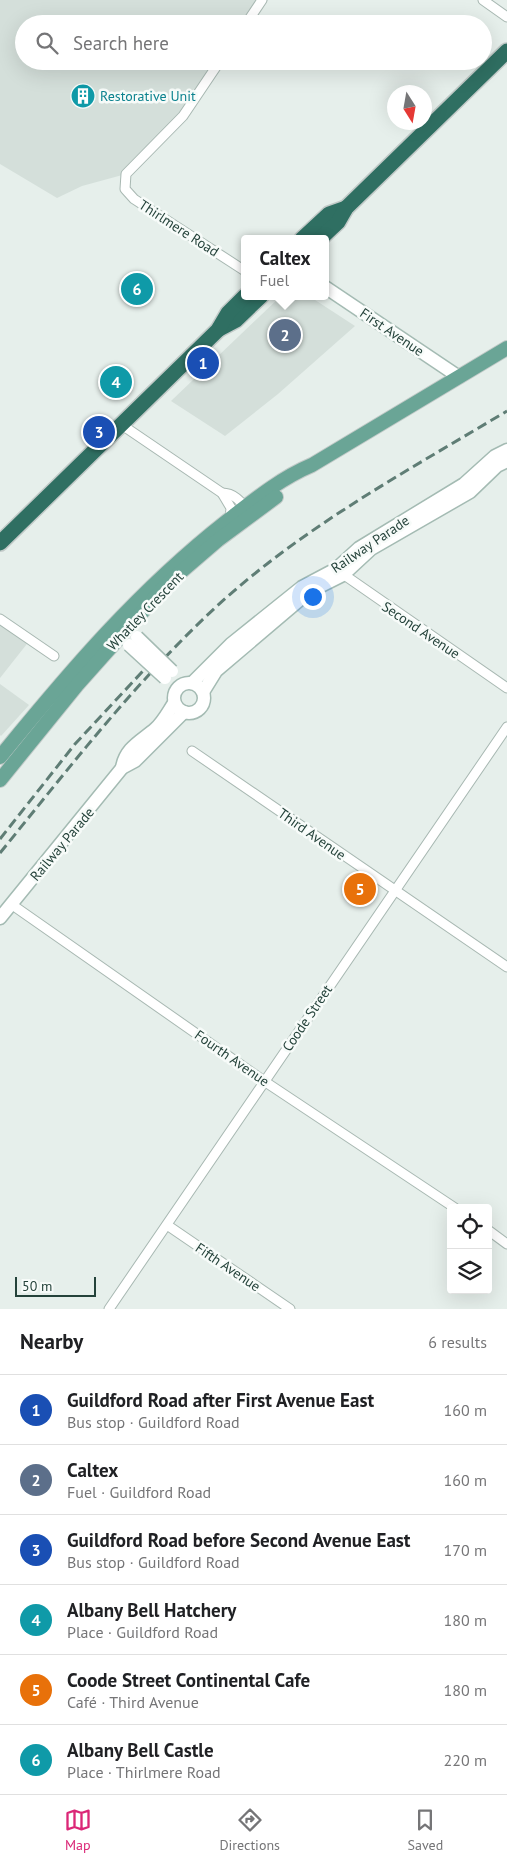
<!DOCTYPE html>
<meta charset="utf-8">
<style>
:root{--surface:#fff;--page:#f2f2f2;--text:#202124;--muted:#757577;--line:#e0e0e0;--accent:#db2777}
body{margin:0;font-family:"PT Sans",sans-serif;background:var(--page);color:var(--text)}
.controls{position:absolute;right:15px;bottom:15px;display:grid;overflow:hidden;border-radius:5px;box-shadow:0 5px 20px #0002}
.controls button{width:45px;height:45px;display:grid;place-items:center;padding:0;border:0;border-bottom:1px solid var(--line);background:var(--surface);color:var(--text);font:25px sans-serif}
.compass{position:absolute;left:387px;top:85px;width:45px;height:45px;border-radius:50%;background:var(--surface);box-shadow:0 5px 20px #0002;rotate:169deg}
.scale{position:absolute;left:15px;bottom:12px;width:81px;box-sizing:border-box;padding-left:5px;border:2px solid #24423a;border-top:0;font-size:14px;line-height:18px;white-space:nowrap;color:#24423a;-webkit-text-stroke:4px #f7fbf9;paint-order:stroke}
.you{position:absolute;left:312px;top:596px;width:18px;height:18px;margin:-12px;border:4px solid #fff;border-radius:50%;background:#1a73e8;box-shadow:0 0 0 8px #1a73e833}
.badge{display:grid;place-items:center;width:32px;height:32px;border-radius:50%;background:var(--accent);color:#fff;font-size:16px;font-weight:700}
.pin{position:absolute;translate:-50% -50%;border:2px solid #fff;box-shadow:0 1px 5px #0006}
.popup{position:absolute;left:241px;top:235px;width:88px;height:65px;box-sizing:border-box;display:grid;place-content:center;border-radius:5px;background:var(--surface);filter:drop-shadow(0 1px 4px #0005);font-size:16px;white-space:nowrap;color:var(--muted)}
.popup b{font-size:19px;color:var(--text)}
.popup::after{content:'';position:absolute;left:50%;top:100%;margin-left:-10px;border:10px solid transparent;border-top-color:var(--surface)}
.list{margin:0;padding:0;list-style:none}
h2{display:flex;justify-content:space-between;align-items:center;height:65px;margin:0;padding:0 20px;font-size:21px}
h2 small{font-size:16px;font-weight:400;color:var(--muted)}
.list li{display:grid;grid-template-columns:32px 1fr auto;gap:15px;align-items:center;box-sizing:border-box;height:70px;padding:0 20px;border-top:1px solid var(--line)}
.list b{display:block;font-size:19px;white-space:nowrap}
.list p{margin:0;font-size:16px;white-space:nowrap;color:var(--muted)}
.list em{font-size:16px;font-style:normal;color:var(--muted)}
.icon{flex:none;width:28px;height:28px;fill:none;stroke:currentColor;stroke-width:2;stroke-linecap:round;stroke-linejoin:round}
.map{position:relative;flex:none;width:507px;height:1309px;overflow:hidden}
.search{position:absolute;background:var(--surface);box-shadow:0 5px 20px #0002;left:15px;right:15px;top:15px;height:55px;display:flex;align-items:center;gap:12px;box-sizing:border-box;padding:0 18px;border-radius:28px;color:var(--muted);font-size:19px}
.sheet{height:485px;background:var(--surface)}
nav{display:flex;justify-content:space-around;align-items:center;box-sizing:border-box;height:70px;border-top:1px solid var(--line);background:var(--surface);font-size:14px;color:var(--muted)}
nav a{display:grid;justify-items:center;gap:2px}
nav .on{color:var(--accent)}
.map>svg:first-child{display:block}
</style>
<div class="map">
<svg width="507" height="1309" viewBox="0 0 507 1309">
<rect width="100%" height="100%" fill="#e6efeb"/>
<g fill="#d4dfda">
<path d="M0,0H268L250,24H24V61H222L192,103L126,174L82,186L57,198L0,164Z"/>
<path d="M281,296H309L355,326L278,394L225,436L171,401Z"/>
<path d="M0,619L30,640L0,678Z"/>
<path d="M0,684L29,705L1,736L0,735Z"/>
</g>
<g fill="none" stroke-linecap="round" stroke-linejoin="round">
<defs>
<g id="street">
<path d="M483,0L507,17"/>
<path d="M246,24L262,0"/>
<path d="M220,61L183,116L126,174L125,189L134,199L245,271"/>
<path d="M122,425L222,493L231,508L230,519"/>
<path d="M222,493C233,493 242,501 246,511"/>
<path d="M340,572L507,688"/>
<path d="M0,619L54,656"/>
<path d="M192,751L507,967"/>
<path d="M11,904L264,1081L455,1208"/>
<path d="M167,1225L290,1309"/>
<path d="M488,1230L507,1244"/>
<path d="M109,1309L507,727"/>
</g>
<g id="secondary">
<path d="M325,287L459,377"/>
<circle cx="189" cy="698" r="15"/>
<path d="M192,683L231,644L302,587L336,569L359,548L464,484L495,456L507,450"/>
<path d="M203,692L216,671L309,592L343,575L371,549L470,492L497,466L507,461"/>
<path d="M122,768C125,748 141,741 155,729C163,722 168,712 174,703"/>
<path d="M0,918L122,768L135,761L184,712"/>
</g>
<g id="primary">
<path d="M0,757C70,671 139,590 227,521C254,500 281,478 312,465L507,348"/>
<path d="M0,780L77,685L168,583L218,540L276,497"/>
</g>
<g id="highway">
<path d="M302,239L329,214L346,208"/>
<path d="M320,239L338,222L346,208L507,51"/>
<path d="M219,329L236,320L261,296"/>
<path d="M0,543L218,330L228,313L245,296"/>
</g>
</defs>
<use href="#street" stroke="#a8b8b2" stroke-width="11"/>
<use href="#secondary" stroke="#a4bbb3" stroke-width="15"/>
<use href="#primary" stroke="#c2cac8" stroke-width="16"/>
<use href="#highway" stroke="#c2cac8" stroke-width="18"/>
<use href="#street" stroke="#fff" stroke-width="9"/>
<use href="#secondary" stroke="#fff" stroke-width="12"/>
<use href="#primary" stroke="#6aa596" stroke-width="14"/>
<use href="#highway" stroke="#2f6f62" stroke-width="15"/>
<g stroke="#5f7d75" stroke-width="3" stroke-dasharray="10 5" stroke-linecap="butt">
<path d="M0,839L75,744L156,657"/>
<path d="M0,853C69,768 136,681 217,606C303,527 407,471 507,411"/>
</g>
<defs>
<g id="secondary-bridge">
<path d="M137,637L172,671"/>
<path d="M129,645L165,678"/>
</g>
</defs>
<use href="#secondary-bridge" stroke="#a4bbb3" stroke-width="15" stroke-linecap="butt"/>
<use href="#secondary-bridge" stroke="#fff" stroke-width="12"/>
</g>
<defs>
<symbol id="building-disc" viewBox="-11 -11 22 22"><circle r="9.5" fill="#0f9aa8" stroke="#f7fbf9"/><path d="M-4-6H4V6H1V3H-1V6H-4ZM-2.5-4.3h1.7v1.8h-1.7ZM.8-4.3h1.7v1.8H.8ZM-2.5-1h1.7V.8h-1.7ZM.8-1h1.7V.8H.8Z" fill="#fff"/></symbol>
</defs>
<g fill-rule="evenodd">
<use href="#building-disc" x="69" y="82" width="28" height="28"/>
</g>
<g text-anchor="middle" stroke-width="5" stroke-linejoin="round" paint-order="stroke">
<g font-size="14" fill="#0d838f" stroke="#f7fbf9" text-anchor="start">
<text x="100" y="101">Restorative Unit</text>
</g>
<g font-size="14" fill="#24423a" stroke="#f7fbf9">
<text transform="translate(179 228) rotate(33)" y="5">Thirlmere Road</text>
<text transform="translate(392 332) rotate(34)" y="5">First Avenue</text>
<text transform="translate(370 544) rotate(-34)" y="5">Railway Parade</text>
<text transform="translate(145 611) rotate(-46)" y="5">Whatley Crescent</text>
<text transform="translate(421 630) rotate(34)" y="5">Second Avenue</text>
<text transform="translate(312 834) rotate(35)" y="5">Third Avenue</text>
<text transform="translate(62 844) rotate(-50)" y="5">Railway Parade</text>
<text transform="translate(307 1018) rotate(-56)" y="5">Coode Street</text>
<text transform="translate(232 1058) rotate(35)" y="5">Fourth Avenue</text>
<text transform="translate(228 1267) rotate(34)" y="5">Fifth Avenue</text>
</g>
</g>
</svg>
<div class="controls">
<button><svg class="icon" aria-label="locate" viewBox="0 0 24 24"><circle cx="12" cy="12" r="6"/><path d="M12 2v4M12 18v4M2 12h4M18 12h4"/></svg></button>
<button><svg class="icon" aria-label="layers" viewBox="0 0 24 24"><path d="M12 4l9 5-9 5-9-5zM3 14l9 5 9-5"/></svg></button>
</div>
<svg class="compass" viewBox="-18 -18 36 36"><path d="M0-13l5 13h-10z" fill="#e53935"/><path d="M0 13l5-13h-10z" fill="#757577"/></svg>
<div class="scale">50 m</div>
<div class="you"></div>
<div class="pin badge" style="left:203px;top:363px;background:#1a4fb4">1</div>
<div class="pin badge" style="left:285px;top:335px;background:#5c6f8a">2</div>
<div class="popup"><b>Caltex</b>Fuel</div>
<div class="pin badge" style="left:99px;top:432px;background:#1a4fb4">3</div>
<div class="pin badge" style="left:116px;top:382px;background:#0f9aa8">4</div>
<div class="pin badge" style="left:360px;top:889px;background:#e8710a">5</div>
<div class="pin badge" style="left:137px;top:289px;background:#0f9aa8">6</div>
<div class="search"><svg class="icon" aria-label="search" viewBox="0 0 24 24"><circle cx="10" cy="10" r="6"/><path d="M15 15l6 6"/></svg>Search here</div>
</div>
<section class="sheet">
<h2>Nearby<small>6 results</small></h2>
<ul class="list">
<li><span class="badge" style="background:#1a4fb4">1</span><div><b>Guildford Road after First Avenue East</b><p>Bus stop · Guildford Road</p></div><em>160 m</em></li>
<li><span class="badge" style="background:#5c6f8a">2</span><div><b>Caltex</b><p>Fuel · Guildford Road</p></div><em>160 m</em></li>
<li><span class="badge" style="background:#1a4fb4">3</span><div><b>Guildford Road before Second Avenue East</b><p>Bus stop · Guildford Road</p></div><em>170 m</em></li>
<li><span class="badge" style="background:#0f9aa8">4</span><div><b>Albany Bell Hatchery</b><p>Place · Guildford Road</p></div><em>180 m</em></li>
<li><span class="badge" style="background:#e8710a">5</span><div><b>Coode Street Continental Cafe</b><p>Café · Third Avenue</p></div><em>180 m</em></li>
<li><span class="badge" style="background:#0f9aa8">6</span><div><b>Albany Bell Castle</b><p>Place · Thirlmere Road</p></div><em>220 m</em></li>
</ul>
</section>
<nav>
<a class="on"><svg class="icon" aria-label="map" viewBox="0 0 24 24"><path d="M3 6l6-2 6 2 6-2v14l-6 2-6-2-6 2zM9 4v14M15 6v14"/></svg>Map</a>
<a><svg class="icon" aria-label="directions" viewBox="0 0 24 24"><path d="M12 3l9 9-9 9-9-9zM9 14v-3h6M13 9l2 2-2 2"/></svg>Directions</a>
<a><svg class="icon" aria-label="saved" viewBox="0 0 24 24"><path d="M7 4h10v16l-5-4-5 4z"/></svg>Saved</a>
</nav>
